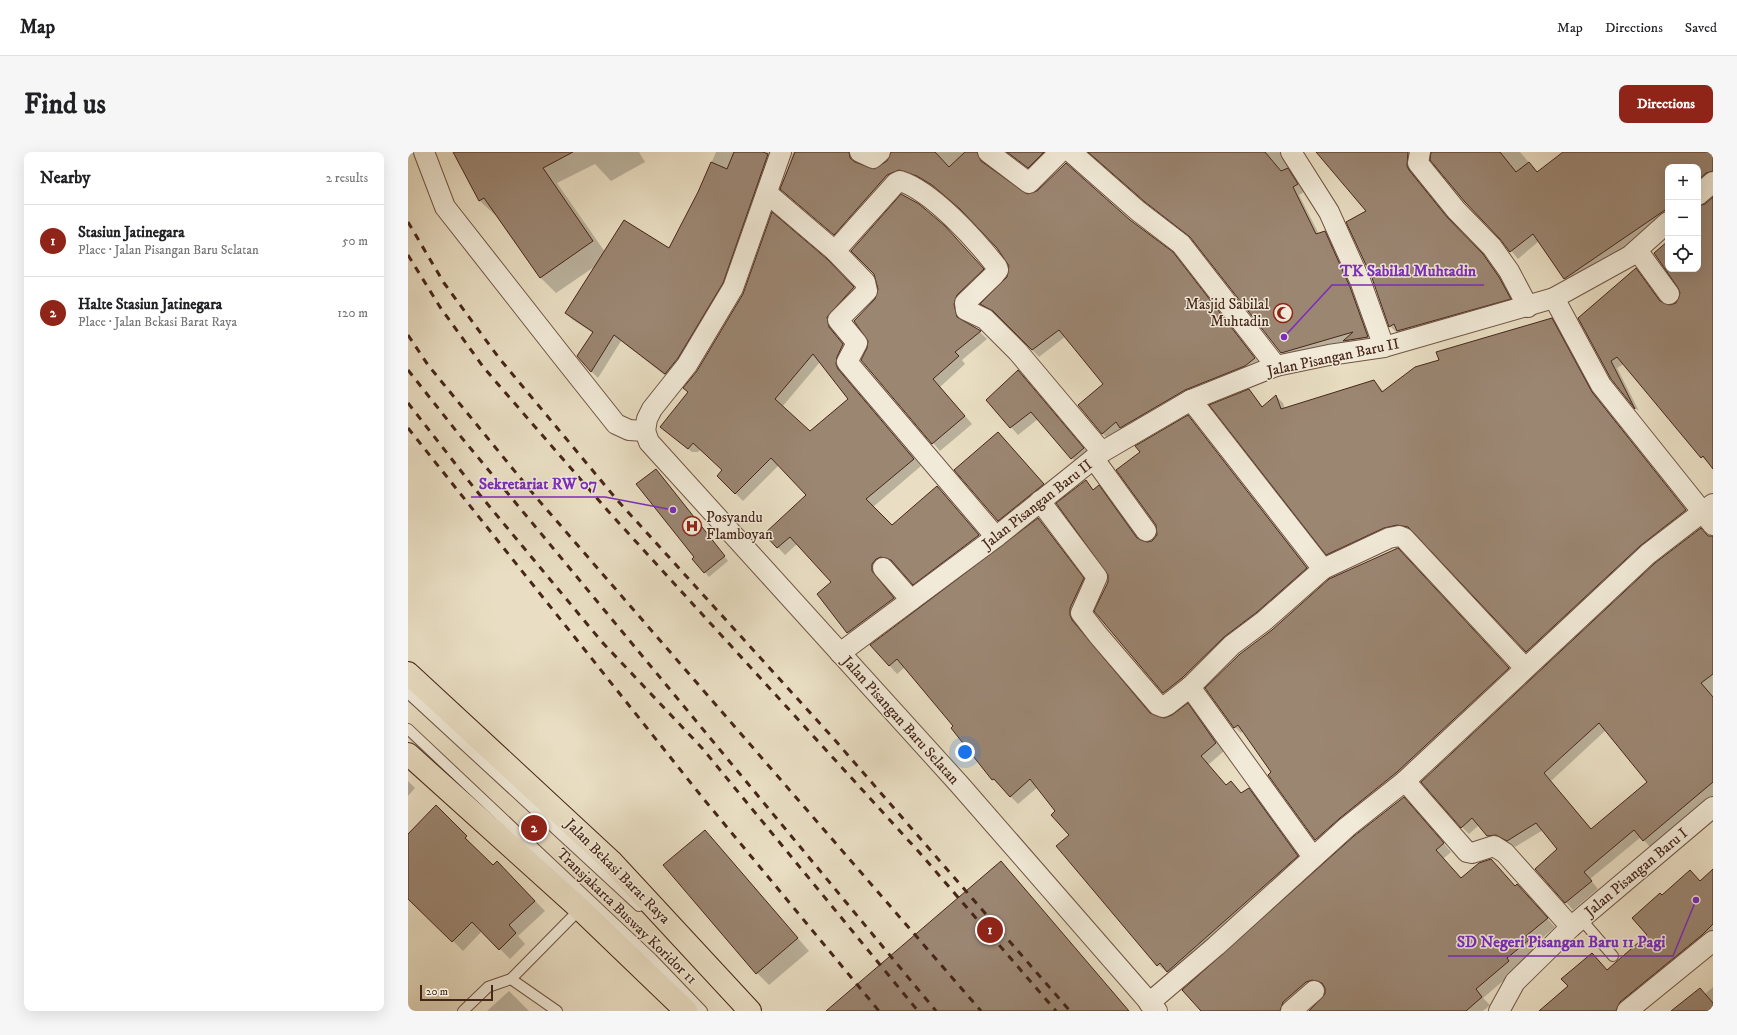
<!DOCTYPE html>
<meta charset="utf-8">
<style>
:root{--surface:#fff;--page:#f6f6f6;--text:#202124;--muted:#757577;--line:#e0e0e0;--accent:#8f2418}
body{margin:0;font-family:"IM FELL DW Pica",serif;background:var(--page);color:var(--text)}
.controls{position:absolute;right:12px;top:12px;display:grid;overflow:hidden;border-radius:8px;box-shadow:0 4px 16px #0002}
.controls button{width:36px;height:36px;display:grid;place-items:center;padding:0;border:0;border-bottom:1px solid var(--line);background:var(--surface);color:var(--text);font:20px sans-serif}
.scale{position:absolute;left:12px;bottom:10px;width:73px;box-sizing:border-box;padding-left:4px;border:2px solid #47261a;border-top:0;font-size:11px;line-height:14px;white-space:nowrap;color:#47261a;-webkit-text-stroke:3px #f1ead8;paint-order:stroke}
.you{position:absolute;left:557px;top:600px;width:14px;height:14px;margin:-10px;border:3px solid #fff;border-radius:50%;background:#1a73e8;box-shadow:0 0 0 6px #1a73e833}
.badge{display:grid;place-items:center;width:26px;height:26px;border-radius:50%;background:var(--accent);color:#fff;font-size:13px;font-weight:700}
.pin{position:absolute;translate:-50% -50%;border:2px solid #fff;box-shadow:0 1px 4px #0006}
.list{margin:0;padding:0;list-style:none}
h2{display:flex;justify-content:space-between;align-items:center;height:52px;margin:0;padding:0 16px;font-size:17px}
h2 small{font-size:13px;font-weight:400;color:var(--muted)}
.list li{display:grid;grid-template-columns:26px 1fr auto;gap:12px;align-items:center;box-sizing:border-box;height:72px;padding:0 16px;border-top:1px solid var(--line)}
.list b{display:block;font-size:15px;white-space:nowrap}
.list p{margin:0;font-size:13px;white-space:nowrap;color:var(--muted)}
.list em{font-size:13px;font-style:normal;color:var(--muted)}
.icon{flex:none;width:22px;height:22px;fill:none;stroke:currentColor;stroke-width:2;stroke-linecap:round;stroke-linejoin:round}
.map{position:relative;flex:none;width:1305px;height:859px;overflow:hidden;border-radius:8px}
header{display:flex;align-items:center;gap:24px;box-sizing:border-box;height:56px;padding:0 20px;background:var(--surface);border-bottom:1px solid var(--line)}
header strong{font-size:19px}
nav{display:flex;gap:22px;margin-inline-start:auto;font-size:14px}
.intro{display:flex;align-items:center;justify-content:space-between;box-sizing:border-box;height:96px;padding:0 24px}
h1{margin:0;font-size:28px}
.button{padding:10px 18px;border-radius:8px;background:var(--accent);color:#fff;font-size:14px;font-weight:700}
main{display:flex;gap:24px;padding:0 24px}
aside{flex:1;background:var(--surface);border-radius:8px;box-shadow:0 4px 16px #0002}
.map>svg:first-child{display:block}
</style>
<header>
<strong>Map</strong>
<nav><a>Map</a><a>Directions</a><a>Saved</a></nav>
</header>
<div class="intro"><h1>Find us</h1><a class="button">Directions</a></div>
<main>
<aside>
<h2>Nearby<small>2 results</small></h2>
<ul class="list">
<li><span class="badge">1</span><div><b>Stasiun Jatinegara</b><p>Place · Jalan Pisangan Baru Selatan</p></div><em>50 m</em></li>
<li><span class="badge">2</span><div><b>Halte Stasiun Jatinegara</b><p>Place · Jalan Bekasi Barat Raya</p></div><em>120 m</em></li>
</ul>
</aside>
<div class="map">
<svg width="1305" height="859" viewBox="0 0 1305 859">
<rect width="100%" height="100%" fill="#e9dec3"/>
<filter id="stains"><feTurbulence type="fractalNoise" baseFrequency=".005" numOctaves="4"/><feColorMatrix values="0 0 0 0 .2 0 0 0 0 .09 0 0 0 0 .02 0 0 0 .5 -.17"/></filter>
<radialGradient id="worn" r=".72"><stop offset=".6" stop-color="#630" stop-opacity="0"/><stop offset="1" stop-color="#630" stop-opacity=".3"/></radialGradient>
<g fill="#0003" fill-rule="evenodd">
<path d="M46,0H231L237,10L203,29L187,12L149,31L197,100L262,97L291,40L308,0H371L321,138L264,229L213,189L190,226L183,219L185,181L165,168L158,161L189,113L148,141L133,126L89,62L87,63L71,48Z"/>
<path d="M385,0H450L448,3L449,11L466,18L473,16L484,5V0H578L575,6L576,12L619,43L722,68L764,101L854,214L701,288L694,281L697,232L658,184L631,205L593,166L581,159L574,152L600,126L602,114L590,96L558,62L532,40L517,31L499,24L434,89L373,37Z"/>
<path d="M598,0H651L628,22Z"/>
<path d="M681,0H877L880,14L896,40L891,43L911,82L917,80L924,87L949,143L967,192L881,208L786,88L746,57Z"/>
<path d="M910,0H1010L1005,17L1008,26L1046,74L1082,111L1098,133L1109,154L996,186L991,180L989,181L982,174L960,60Z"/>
<path d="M1024,0H1112L1130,21L1157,0H1305V28L1290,42V15H1260V68L1163,133L1156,126L1131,89L1110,107Z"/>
<path d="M1305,46V315L1294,305L1216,212L1209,216L1231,259L1227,256L1203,226L1171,166L1228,117L1254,151L1262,155L1269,152L1274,141L1247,101L1260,90V117H1290V55L1298,53Z"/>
<path d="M544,83L582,125L553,160L555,170L572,180L579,187L554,208L557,212L532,235L564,272L532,299L454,208Z"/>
<path d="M418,108L453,143L426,173L428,183L442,200L435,220L437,226L513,314L465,355L484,375L529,335L578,391L513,439L490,415L481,412L471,420V427L493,454L447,488L411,442L425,430L389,392L377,403L357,382L400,343L371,313L335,349L310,324L315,318L292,298L290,300H284L253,275ZM412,210L442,247L402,280L374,255Z"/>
<path d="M1144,167L1151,174L1191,248L1284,366L1126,506L1008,382L997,379L926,409L919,402L841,238L855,255L868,244L875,251L877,257L966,229L976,240L1032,208Z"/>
<path d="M610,219L683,304L671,314L630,267L610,283L579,248Z"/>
<path d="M780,264L906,423L763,548L687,459L700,430L701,423L677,329L686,338L691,335L698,342L731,388L739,392L745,389L750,384Z"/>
<path d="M597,289L643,340L598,376L590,368Z"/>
<path d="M252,322L320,409L301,425L286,407L288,405Z"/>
<path d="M630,367L683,435L669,471L672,477L743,562L756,568L765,564L780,553L787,561L816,599L800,613L818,634L834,642L841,637L849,645L897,712L768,827L750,813L662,683L649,659L630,635L610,652L585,627L546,574L497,515L489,522L463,493Z"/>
<path d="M1305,384V644L1243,696L1233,685L1182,727L1190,737L1165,758L1128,717L1151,697L1135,678L1107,695L1096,689L1087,691L1071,673L1061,682L1054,675L1301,385ZM1198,578L1240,630L1184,678L1143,629Z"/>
<path d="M989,397L1106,523L914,694L861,623L864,621L835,579L833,581L827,575L798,536L922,428Z"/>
<path d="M0,629L7,636L0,644Z"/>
<path d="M1004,654L1043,700L1035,707L1054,727L1107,735L1117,742L1147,775L1126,793L1129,797L1107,815L1109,817L1075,846L1082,853L1075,859H902L918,843V837L913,835L883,859H794Z"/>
<path d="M28,655L85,714L89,710L137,759L110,784L117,792L102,807L74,779L55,799L0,744V683Z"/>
<path d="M297,679L401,799L361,833L349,821Z"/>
<path d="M593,711L721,859H428Z"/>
<path d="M1305,718V786L1218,859H1133L1199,819L1240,784L1254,745L1292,730Z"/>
<path d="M1305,835V859H1265L1297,842Z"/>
<path d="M101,839L121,859H79Z"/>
</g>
<g fill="#9b8672" stroke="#47261a" fill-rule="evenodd">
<path d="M45,0H165L135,16L185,89L132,126L76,46L71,49Z"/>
<path d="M326,0H355L360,2L315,131L270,206L257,222L206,183L183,220L169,204L185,180L157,161L216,68L261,96L290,40L303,10L319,17Z"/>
<path d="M387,0H441L442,6L447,10L466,17L479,9L483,0H527L541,15L557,0H569L573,9L619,42L629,39L658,11L722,68L765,100L847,206L837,214L777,238L712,276L708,270L694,282L670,253L695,232L651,178L624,198L585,159L572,152L599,125L601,114L589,96L552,57L524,33L509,24L491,18L479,23L426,83L372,37Z"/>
<path d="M599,0H636L620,16Z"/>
<path d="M680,0H857L873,19L880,16L890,32L885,35L908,82L917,79L942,135L960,185L935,189L945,180L873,201L782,85L737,50Z"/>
<path d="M908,0H1000L999,14L1001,18L1039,65L1075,102L1091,125L1103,147L989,179L986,172L981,175L964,126L938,70L958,59Z"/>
<path d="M1023,0H1092L1108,20L1121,10L1129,20L1155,0H1305V19L1298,21L1290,28V15H1260V56L1156,127L1125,82L1102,100L1092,87L1057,50L1022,8Z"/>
<path d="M493,42L511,52L537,74L576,117L549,143L546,152L549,165L573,179L547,200L551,204L525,227L557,264L524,292L453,208L459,196L460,189L446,169L467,147L470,137L466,122L443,99Z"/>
<path d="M1305,45V317L1295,304L1293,306L1209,205L1203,209L1227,257L1203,227L1170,166L1228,116L1252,149L1262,153L1268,151L1272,141L1270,136L1246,101L1260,89V117H1290V54L1297,52Z"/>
<path d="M364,60L419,107L446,135L419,165L421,175L435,192L429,205L428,212L430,217L506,307L458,347L484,373L529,334L571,383L505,433L483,408L473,405L468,407L464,412V419L486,446L439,481L409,442L423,430L382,385L369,396L356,382L398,343L363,306L327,342L309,324L314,318L285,291L280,297L252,275L280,240L275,236L289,219L335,142ZM405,202L440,247L402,279L367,247Z"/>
<path d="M1144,166L1184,240L1278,358L1232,394L1118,500L1000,375L989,373L976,376L918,403L801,253L841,237L854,255L868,243L873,257L966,228L974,240L1007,215L1031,208L1028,200Z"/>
<path d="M610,218L676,296L663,307L623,260L602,276L578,248Z"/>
<path d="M780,263L899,416L849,460L816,485L774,526L755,541L686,459L700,430V423L648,351L678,328L685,338L691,333L729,386L739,390L744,389L749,383L748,373L708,318L732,300L727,294Z"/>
<path d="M590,280L636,332L590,369L546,318Z"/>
<path d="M248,317L317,404L296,421L284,407L286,405L228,332Z"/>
<path d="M630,366L676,426L662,456V463L664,468L742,561L756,566L764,563L780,551L808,591L793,604L818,633L823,629L833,641L841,636L890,704L759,820L752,811L749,814L648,694L661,683L643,663L647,659L622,627L602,645L586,627L584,628L543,576L545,574L489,507L481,514L462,493Z"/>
<path d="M1293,376L1300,384H1305V522L1293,531L1305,545V630L1235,689L1226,678L1176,720L1184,729L1157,751L1127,717L1149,697L1128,671L1099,689L1088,683L1079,684L1064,666L1053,676L1013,630L1247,411ZM1191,571L1239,630L1183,677L1136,621Z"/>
<path d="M990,396L1101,516L989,620L932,666L907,688L860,623L863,620L830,573L826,576L797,536L832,502L864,478L921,427Z"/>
<path d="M996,645L1036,691L1028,698L1053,726L1071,711L1083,707L1107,734L1109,732L1140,766L1118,784L1121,788L1099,806L1101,809L1068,837L1074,845L1058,859H901L917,842V836L914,831L904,828L898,830L875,850L872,859H793L774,838L946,684Z"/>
<path d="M28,653L59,684L57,686L85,713L89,709L127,749L101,773L108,781L91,798L64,770L44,790L0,747V682Z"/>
<path d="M297,678L390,786L348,822L255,713Z"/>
<path d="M593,709L721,859H418Z"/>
<path d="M1305,717V772L1294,783L1212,850L1208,859H1131L1160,834L1153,827L1184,801L1199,818L1239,783L1224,766L1252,741L1254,743L1282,718L1292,729Z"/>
<path d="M1292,836L1305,851V859H1263Z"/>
</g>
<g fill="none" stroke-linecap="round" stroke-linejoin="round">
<defs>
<g id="lane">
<path d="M0,541L231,754"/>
<path d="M0,577L244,807L294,859"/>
<path d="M1173,767L1205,804"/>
<path d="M103,827L149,859"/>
<path d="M55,859L80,835L103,827L172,757"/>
</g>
<g id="street">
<path d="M16,0L37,55L154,204L208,272L221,278L237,279"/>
<path d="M452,0L465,6L472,0"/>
<path d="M580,0L621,31L652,0"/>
<path d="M663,0L730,59L773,92L868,214"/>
<path d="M883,0L921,60L953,131L976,195"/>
<path d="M1012,0L1010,11L1048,58L1084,95L1101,119L1120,155"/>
<path d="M359,41L427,99L457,130L459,139L430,168L449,191L439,210L588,385"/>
<path d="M1290,43L1305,30"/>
<path d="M1229,98L1261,142"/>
<path d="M427,99L488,31L492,29C524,39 568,88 589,115L590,118L586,123L557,151L558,158L577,167L610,200L694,300"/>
<path d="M1146,146L1193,233L1305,373"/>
<path d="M783,248L915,417L981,386L991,384L996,386L1116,515"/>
<path d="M237,279L241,290L551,632L749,859"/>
<path d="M237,279L239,267L244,257L279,213L325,136L373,0"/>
<path d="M686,307L738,379"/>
<path d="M632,349L689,425L673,461L690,483L750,553L755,555L759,553L782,535"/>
<path d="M475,416L503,448"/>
<path d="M432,501L588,385L694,300L783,248L868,214L921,203L976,195L1146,146L1222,104L1260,70"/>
<path d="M997,629L1059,700L1064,701L1086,694L1097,701L1163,775"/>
<path d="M905,705L782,535L824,493L856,469L915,417"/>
<path d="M741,851L808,794L939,675L997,629L1240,402L1305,352"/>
<path d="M883,859L906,839"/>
<path d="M1091,859L1107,830L1163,775L1305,655"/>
<path d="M1219,859L1305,789"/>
</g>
<g id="primary">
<path d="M0,521L203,709L342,859"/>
<path d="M0,602L172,757L278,859"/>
</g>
</defs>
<use href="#lane" stroke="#705444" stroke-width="12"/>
<use href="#street" stroke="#705444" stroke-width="22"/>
<use href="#primary" stroke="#47261a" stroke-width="24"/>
<use href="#lane" stroke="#f1ead8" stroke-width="10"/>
<use href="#street" stroke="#f1ead8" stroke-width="20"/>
<use href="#primary" stroke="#e9dec3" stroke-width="22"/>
<g stroke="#47261a" stroke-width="3" stroke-dasharray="7 7" stroke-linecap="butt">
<path d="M0,70L36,131L91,206L210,349L426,587L662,859"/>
<path d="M0,103L32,155L76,216L200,359L511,700L648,859"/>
<path d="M0,183L20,213L127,344L573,859"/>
<path d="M0,218L49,280L528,859"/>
<path d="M0,251L67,337L194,490L294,596L510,859"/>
<path d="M0,276L294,645L471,859"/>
</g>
</g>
<defs>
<symbol id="mosque-ring" viewBox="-11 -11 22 22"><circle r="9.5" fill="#f1ead8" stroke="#8f2418" stroke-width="1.5"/><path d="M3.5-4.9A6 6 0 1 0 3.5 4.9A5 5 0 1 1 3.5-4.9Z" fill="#8f2418"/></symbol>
<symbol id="hospital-ring" viewBox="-11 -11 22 22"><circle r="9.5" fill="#f1ead8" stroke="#8f2418" stroke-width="1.5"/><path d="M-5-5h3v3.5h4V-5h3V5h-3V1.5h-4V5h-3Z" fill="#8f2418"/></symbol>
</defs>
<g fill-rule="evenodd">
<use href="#mosque-ring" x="864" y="150" width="22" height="22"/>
<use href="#hospital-ring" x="273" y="363" width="22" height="22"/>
</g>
<g text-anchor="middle" stroke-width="3" stroke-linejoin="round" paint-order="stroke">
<g font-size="15" fill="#47261a" stroke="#f1ead8" text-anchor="end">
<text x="861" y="157">Masjid Sabilal<tspan x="861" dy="17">Muhtadin</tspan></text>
<text x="298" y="370" text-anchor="start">Posyandu<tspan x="298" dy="17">Flamboyan</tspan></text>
</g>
<g font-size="15" fill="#47261a" stroke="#f1ead8">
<text transform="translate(925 205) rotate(-12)" y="5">Jalan Pisangan Baru II</text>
<text transform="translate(629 352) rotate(-38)" y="5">Jalan Pisangan Baru II</text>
<text transform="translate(493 568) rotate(48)" y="5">Jalan Pisangan Baru Selatan</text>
<text transform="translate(210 719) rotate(45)" y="5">Jalan Bekasi Barat Raya</text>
<text transform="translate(1228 720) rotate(-40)" y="5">Jalan Pisangan Baru I</text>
<text transform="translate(219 764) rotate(44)" y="5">Transjakarta Busway Koridor 11</text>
</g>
</g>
<path fill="none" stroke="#7b2cbf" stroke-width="1.5" d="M876 185L924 133H1076M265 358L197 345H63M1288 748L1265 804H1040"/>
<g fill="#7b2cbf" stroke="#f1ead8" stroke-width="1.5">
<circle cx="876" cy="185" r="4"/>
<circle cx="265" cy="358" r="4"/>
<circle cx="1288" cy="748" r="4"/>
</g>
<g font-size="16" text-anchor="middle" font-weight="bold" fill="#7b2cbf" stroke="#f1ead8" stroke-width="3" stroke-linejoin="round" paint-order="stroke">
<text x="1000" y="124">TK Sabilal Muhtadin</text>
<text x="130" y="337">Sekretariat RW 07</text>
<text x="1153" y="795">SD Negeri Pisangan Baru 11 Pagi</text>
</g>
<rect width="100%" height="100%" filter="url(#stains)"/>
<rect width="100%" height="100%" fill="url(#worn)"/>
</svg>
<div class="controls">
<button>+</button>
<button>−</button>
<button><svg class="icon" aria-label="locate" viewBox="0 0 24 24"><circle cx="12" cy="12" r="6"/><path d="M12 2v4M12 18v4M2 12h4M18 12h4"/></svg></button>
</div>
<div class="scale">20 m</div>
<div class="you"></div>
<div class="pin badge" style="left:582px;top:778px">1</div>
<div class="pin badge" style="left:126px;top:676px">2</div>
</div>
</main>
